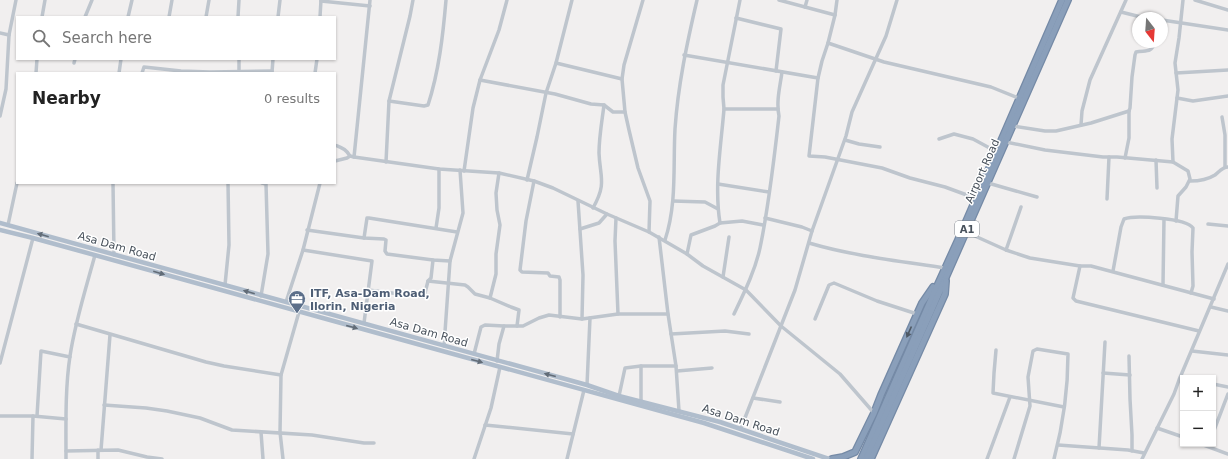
<!DOCTYPE html>
<meta charset="utf-8">
<style>
:root{--surface:#fff;--page:#f2f2f2;--text:#222;--muted:#767676;--line:#e0e0e0}
body{margin:0;font-family:"DejaVu Sans",sans-serif;background:var(--page);color:var(--text)}
.controls{position:absolute;right:12px;bottom:12px;display:grid;overflow:hidden;border-radius:0px;box-shadow:0 1px 3px #0004}
.controls button{width:36px;height:36px;display:grid;place-items:center;padding:0;border:0;border-bottom:1px solid var(--line);background:var(--surface);color:var(--text);font:20px sans-serif}
.compass{position:absolute;left:1132px;top:12px;width:36px;height:36px;border-radius:50%;background:var(--surface);box-shadow:0 1px 3px #0004;rotate:163deg}
.list{margin:0;padding:0;list-style:none}
h2{display:flex;justify-content:space-between;align-items:center;height:52px;margin:0;padding:0 16px;font-size:17px}
h2 small{font-size:13px;font-weight:400;color:var(--muted)}
.icon{flex:none;width:22px;height:22px;fill:none;stroke:currentColor;stroke-width:2;stroke-linecap:round;stroke-linejoin:round}
.map{position:relative;flex:none;width:1228px;height:459px;overflow:hidden}
.search{position:absolute;background:var(--surface);box-shadow:0 1px 3px #0004;left:16px;top:16px;width:320px;height:44px;display:flex;align-items:center;gap:10px;box-sizing:border-box;padding:0 14px;border-radius:0px;color:var(--muted);font-size:15px}
.panel{position:absolute;background:var(--surface);box-shadow:0 1px 3px #0004;left:16px;top:72px;width:320px;height:112px;border-radius:0px}
.map>svg:first-child{display:block}
</style>
<div class="map">
<svg width="1228" height="459" viewBox="0 0 1228 459">
<rect width="100%" height="100%" fill="#f1efef"/>
<g fill="none" stroke-linecap="round" stroke-linejoin="round">
<defs>
<g id="highway">
<path d="M832,459L843,457L855,452L874,413L881,395L922,303L933,287"/>
<path d="M861,459L937,286L958,240L1062,0"/>
<path d="M866,459L1068,0"/>
<path d="M871,459L945,294L946,281"/>
</g>
</defs>
<use href="#highway" stroke="#758aa6" stroke-width="8"/>
<g stroke="#bec5cd" stroke-width="3.5">
<path d="M643,0L624,65L622,79L625,112L629,130L638,168L650,201L649,232"/>
<path d="M740,0L723,85V97L724,109C721,146 714,186 720,223L742,221L763,225"/>
<path d="M779,0L835,15"/>
<path d="M837,0L835,15L828,43L884,62L991,87L1021,99"/>
<path d="M1195,0L1228,10"/>
<path d="M321,1L370,6"/>
<path d="M805,7L807,0"/>
<path d="M1121,12L1145,18"/>
<path d="M42,17L45,0"/>
<path d="M85,17L92,0"/>
<path d="M128,17L132,0"/>
<path d="M169,17L172,0"/>
<path d="M206,17L209,0"/>
<path d="M238,17L239,0"/>
<path d="M278,17L280,0"/>
<path d="M320,17L321,0"/>
<path d="M736,18L781,29L776,71"/>
<path d="M1162,20L1228,30"/>
<path d="M0,33L9,35"/>
<path d="M828,43L822,61L818,78L809,156L825,157L882,168L910,178L945,187L975,198"/>
<path d="M684,55L818,78"/>
<path d="M239,59V71"/>
<path d="M74,63L75,59"/>
<path d="M556,63L622,79"/>
<path d="M272,72L273,59"/>
<path d="M36,73L37,59"/>
<path d="M119,73L121,59"/>
<path d="M142,73L144,67L181,71L210,72L272,71"/>
<path d="M315,73L317,59"/>
<path d="M1176,73L1228,70"/>
<path d="M480,80L555,94L591,104L604,105L613,112H625"/>
<path d="M1177,98L1193,101L1228,96"/>
<path d="M389,101L424,106L428,105C439,71 443,35 446,0"/>
<path d="M724,109H778"/>
<path d="M0,116L6,89L9,35L16,0"/>
<path d="M1222,117L1225,135V167"/>
<path d="M1081,125L1082,111L1090,80L1126,0"/>
<path d="M1013,126L1045,131H1056L1091,123L1129,111"/>
<path d="M939,139L954,134L973,139L997,152"/>
<path d="M845,140L859,144L880,147"/>
<path d="M1006,142L1045,150L1103,157H1117L1173,162L1188,171L1190,179L1186,187L1178,196L1176,221"/>
<path d="M335,145C342,148 346,149 350,156L354,157L439,169L499,173L534,181L553,188L607,214L649,232L687,254L703,266L746,290L781,326L840,374L874,413"/>
<path d="M354,157L370,0"/>
<path d="M1125,158L1129,138V111L1130,108L1132,77L1135,55L1136,52C1146,50 1151,54 1155,42"/>
<path d="M1156,160L1157,188"/>
<path d="M335,161L347,158L350,156"/>
<path d="M386,162L389,101L410,16L413,0"/>
<path d="M1173,162L1172,139L1178,90L1175,63L1179,38L1183,0"/>
<path d="M464,171L473,108L480,80L499,30L507,0"/>
<path d="M527,180L537,137L546,93L556,63L572,0"/>
<path d="M534,181L526,221L520,270L522,272L548,273L550,276L559,277L560,280V317"/>
<path d="M1190,181C1198,181 1207,180 1215,175C1219,172 1222,167 1228,167"/>
<path d="M113,183L114,255"/>
<path d="M988,183L1037,197"/>
<path d="M718,184L769,192"/>
<path d="M1107,199L1109,157"/>
<path d="M578,201L583,275L582,319"/>
<path d="M673,201L705,202L718,209"/>
<path d="M593,208C607,183 600,178 599,153C599,137 602,121 604,105"/>
<path d="M616,218L615,241L618,314"/>
<path d="M765,218L802,227L812,231"/>
<path d="M1208,224L1228,226"/>
<path d="M8,225L17,183"/>
<path d="M436,228L439,208V169"/>
<path d="M580,229L599,223L607,214"/>
<path d="M307,230L364,238L384,239L386,240L385,251L387,254L433,260L450,261"/>
<path d="M966,232L1006,250L1030,258L1080,266H1091L1214,299"/>
<path d="M659,237L668,314L676,366L679,411"/>
<path d="M364,238L367,218H369L457,232"/>
<path d="M665,240C677,204 673,166 675,129C678,85 687,43 697,0"/>
<path d="M809,243C853,256 899,261 945,268"/>
<path d="M303,250L372,261L364,323"/>
<path d="M1006,250L1021,207"/>
<path d="M687,254L691,235L715,226L720,223"/>
<path d="M1080,266L1073,298L1076,301L1199,331"/>
<path d="M1113,271L1121,227L1124,219C1135,215 1186,218 1193,228L1192,252L1193,286L1191,293"/>
<path d="M723,277L729,237"/>
<path d="M428,281L465,285L468,287L475,294L490,298L511,307L519,310L517,326"/>
<path d="M225,285L229,245L228,183"/>
<path d="M1163,285L1164,219"/>
<path d="M368,290L424,297L428,281L431,278L433,260"/>
<path d="M261,296L268,254L266,184L262,183"/>
<path d="M490,298L496,274V254L500,225L497,210L496,193L499,173"/>
<path d="M286,302L303,250L320,183"/>
<path d="M1211,307L1228,311"/>
<path d="M734,314C744,293 755,271 760,248C769,205 774,160 779,116C776,101 780,87 782,72"/>
<path d="M815,319L829,285L834,283L877,301L917,314"/>
<path d="M76,324L206,362L224,366L281,375"/>
<path d="M671,334L725,331L749,334"/>
<path d="M444,346L450,261L463,213L460,170"/>
<path d="M996,350L994,373L993,393L1064,407"/>
<path d="M1192,351L1228,355"/>
<path d="M474,354L481,327L485,325L504,326"/>
<path d="M1129,356L1130,399L1132,435V451"/>
<path d="M497,361L499,344L504,326H523L539,318L549,315L582,319L618,314H668"/>
<path d="M0,363L33,238"/>
<path d="M677,371L712,368"/>
<path d="M1103,373L1130,375"/>
<path d="M1213,384L1228,387"/>
<path d="M587,385L590,318"/>
<path d="M619,396L625,368L641,366H676"/>
<path d="M753,398L780,402"/>
<path d="M641,401V366"/>
<path d="M104,405L146,408L167,411L200,418L232,430L312,435L364,443H374"/>
<path d="M0,416H33L66,419"/>
<path d="M37,416L41,351L70,357"/>
<path d="M485,425L573,434"/>
<path d="M741,428L795,290L812,231L846,136L852,112L886,36L897,0"/>
<path d="M1157,428L1183,437"/>
<path d="M261,432L263,459"/>
<path d="M1213,433L1228,394"/>
<path d="M1201,444L1228,454"/>
<path d="M1058,445L1128,450L1144,453"/>
<path d="M1099,448L1105,342"/>
<path d="M101,450L110,335"/>
<path d="M66,451L118,450L147,457L162,459"/>
<path d="M32,459L33,416"/>
<path d="M66,459C66,425 65,389 70,356C75,322 86,288 95,255"/>
<path d="M98,459V450"/>
<path d="M283,459L280,432L281,375L299,312"/>
<path d="M474,459L491,408L500,367"/>
<path d="M567,459L584,390"/>
<path d="M987,459L1010,397"/>
<path d="M1014,459L1030,406L1028,377L1033,351L1037,349L1068,354C1068,389 1063,425 1054,459"/>
<path d="M1142,459L1174,394L1179,380L1228,264"/>
</g>
<g stroke="#b0bdcc" stroke-width="4.5">
<path d="M0,223L587,385L619,396L720,422L829,459"/>
<path d="M0,230L33,238L330,320L704,423L813,459"/>
</g>
<use href="#highway" stroke="#8a9fba" stroke-width="5.5"/>
</g>
<defs><path id="oneway-solid" d="M-6-.8H1V-3.2L6.5 0L1 3.2V.8H-6Z"/></defs>
<g fill="#626c77">
<use href="#oneway-solid" transform="translate(43 235) rotate(-164)"/>
<use href="#oneway-solid" transform="translate(159 273) rotate(16)"/>
<use href="#oneway-solid" transform="translate(249 292) rotate(-164)"/>
<use href="#oneway-solid" transform="translate(352 327) rotate(15)"/>
<use href="#oneway-solid" transform="translate(477 361) rotate(15)"/>
<use href="#oneway-solid" transform="translate(550 375) rotate(-165)"/>
</g>
<use fill="#4f5964" href="#oneway-solid" transform="translate(909 332) rotate(114)"/>
<defs>
<symbol id="office-pin" viewBox="-11 -11 22 30"><path d="M0 17L-7.5 6A9.5 9.5 0 1 1 7.5 6Z" fill="#5c6f8a" stroke="#fff"/><path d="M-6-3h4V-5.5h4V-3h4V5H-6ZM-1-4.5V-3h2v-1.5ZM-6 0V1H6V0Z" fill="#fff"/></symbol>
</defs>
<g fill-rule="evenodd">
<use href="#office-pin" x="287" y="289" width="20" height="27"/>
</g>
<g text-anchor="middle" stroke-width="3" stroke-linejoin="round" paint-order="stroke">
<rect fill="#fff" stroke="#7f858c" stroke-width="1" x="955" y="221" width="24" height="16" rx="3"/>
<g font-size="10" font-weight="bold" fill="#48515b">
<text x="967" y="233">A1</text>
</g>
<g font-size="11" fill="#48515b" stroke="#fff">
<text transform="translate(982 171) rotate(-66)" y="4">Airport Road</text>
<text transform="translate(117 246) rotate(16)" y="4">Asa Dam Road</text>
<text transform="translate(429 332) rotate(16)" y="4">Asa Dam Road</text>
<text transform="translate(741 420) rotate(18)" y="4">Asa Dam Road</text>
</g>
<g font-size="11" font-weight="bold" fill="#4e5e75" stroke="#fff" text-anchor="start">
<text x="310" y="297">ITF, Asa-Dam Road,<tspan x="310" dy="13">Ilorin, Nigeria</tspan></text>
</g>
</g>
</svg>
<div class="controls">
<button>+</button>
<button>−</button>
</div>
<svg class="compass" viewBox="-18 -18 36 36"><path d="M0-13l5 13h-10z" fill="#e53935"/><path d="M0 13l5-13h-10z" fill="#767676"/></svg>
<div class="search"><svg class="icon" aria-label="search" viewBox="0 0 24 24"><circle cx="10" cy="10" r="6"/><path d="M15 15l6 6"/></svg>Search here</div>
<section class="panel">
<h2>Nearby<small>0 results</small></h2>
<ul class="list">
</ul>
</section>
</div>
